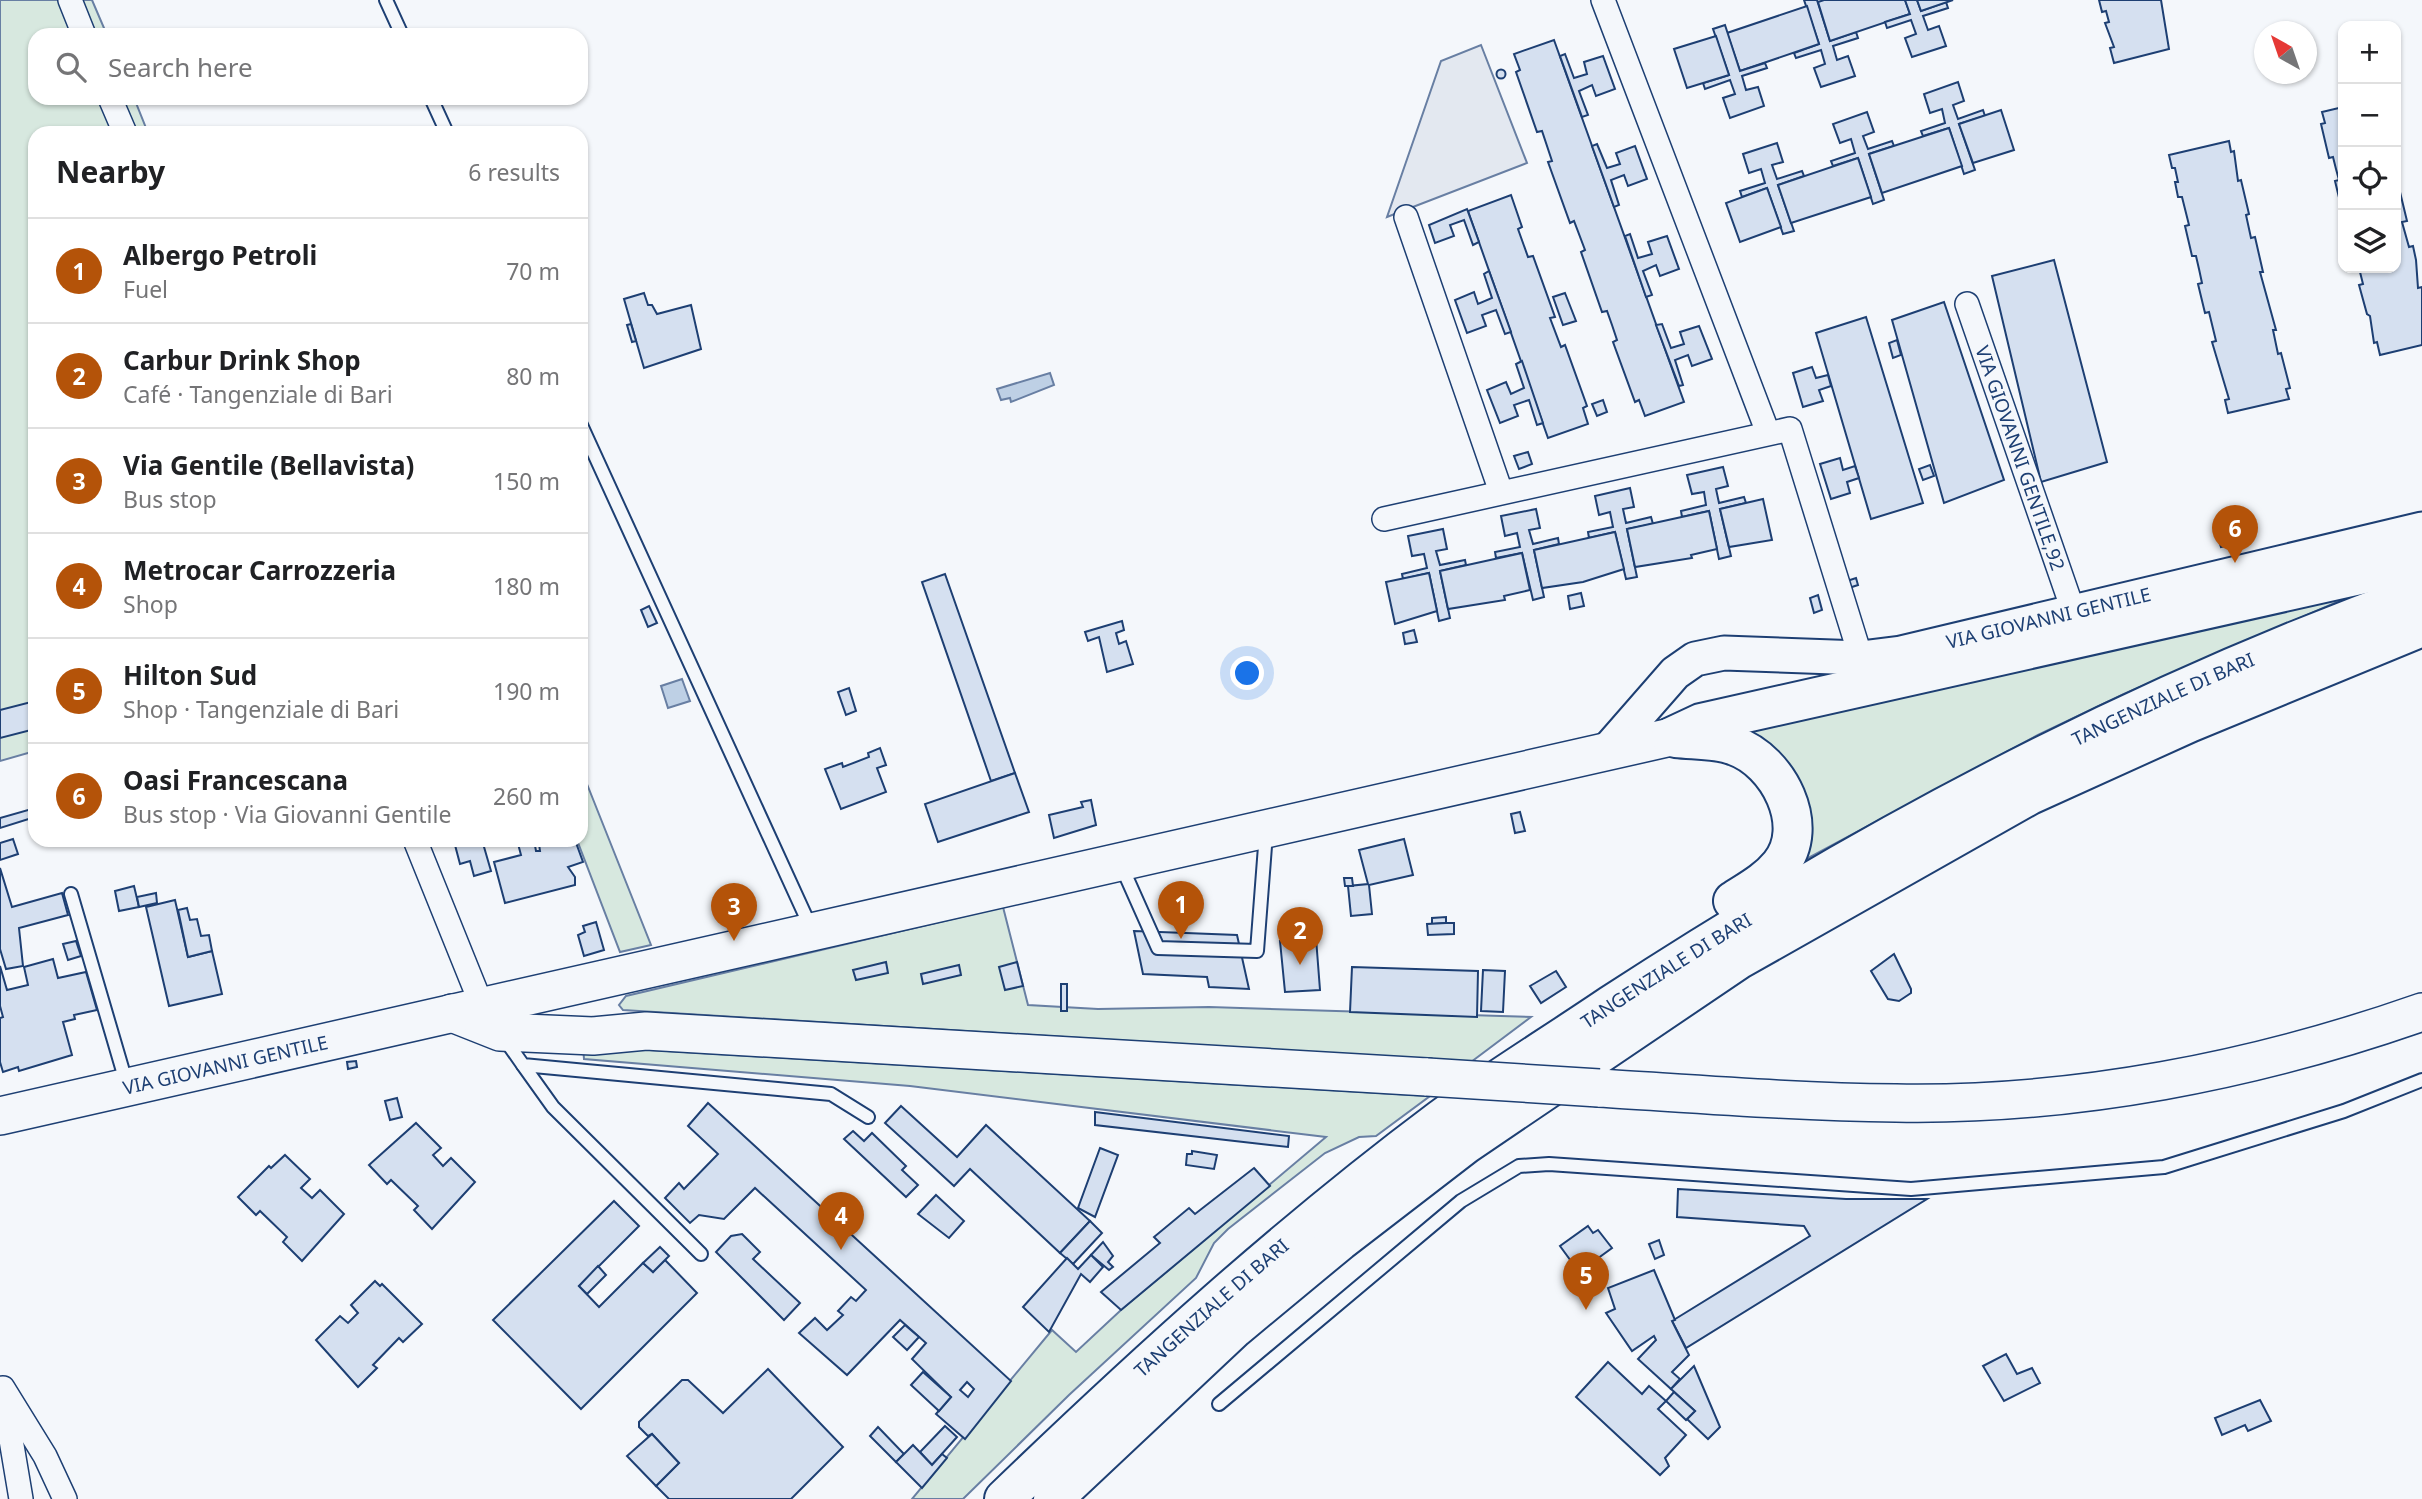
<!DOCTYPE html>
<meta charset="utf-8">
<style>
:root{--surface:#fff;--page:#f2f2f2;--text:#202124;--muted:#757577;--line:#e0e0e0;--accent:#b45309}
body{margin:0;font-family:"Noto Sans",sans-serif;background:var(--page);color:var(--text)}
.controls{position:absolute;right:21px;top:21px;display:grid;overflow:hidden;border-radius:14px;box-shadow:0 2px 5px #0004}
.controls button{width:63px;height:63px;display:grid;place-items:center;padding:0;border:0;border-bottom:2px solid var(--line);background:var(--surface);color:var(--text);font:35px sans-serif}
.compass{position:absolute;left:2254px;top:21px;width:63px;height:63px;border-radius:50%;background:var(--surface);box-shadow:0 2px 5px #0004;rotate:320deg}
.you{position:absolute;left:1248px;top:674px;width:24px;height:24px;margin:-18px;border:5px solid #fff;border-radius:50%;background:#1a73e8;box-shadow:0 0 0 10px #1a73e833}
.badge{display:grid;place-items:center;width:46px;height:46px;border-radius:50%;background:var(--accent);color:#fff;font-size:23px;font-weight:700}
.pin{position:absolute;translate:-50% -58px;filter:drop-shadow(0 2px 4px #0008)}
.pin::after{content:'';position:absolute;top:37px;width:24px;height:21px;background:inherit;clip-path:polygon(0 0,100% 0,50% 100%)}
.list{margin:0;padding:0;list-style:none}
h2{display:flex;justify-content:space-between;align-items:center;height:91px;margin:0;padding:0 28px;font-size:30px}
h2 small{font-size:23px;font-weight:400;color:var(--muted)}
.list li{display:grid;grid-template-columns:46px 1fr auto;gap:21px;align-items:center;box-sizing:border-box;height:105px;padding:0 28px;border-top:2px solid var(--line)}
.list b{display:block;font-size:26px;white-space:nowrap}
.list p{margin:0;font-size:23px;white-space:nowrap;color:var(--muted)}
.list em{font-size:23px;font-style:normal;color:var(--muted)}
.icon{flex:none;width:38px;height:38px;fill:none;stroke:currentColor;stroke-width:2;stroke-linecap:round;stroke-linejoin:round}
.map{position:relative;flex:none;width:2422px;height:1499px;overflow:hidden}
.search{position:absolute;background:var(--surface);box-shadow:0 2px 5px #0004;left:28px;top:28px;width:560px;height:77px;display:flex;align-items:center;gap:18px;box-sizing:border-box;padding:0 24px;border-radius:21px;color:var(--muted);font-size:26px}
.panel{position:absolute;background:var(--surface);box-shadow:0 2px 5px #0004;left:28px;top:126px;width:560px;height:721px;border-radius:21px}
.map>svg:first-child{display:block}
</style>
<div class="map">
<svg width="2422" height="1499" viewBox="0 0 2422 1499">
<rect width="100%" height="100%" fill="#f4f7fb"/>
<g fill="#d7e8df" stroke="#687fa3" stroke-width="2">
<path d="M0,0H92L107,35H35V98H134L148,133H35V751L0,761Z"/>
<path d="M2381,583L2124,694L2038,735L1799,863L1741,730Z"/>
<path d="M581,769L651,945L620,952L577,840H581Z"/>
<path d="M1003,907L1028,1005L1098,1009L1209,1007L1531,1017L1471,1062L623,1010L619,1005L626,996Z"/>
<path d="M583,1046L1430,1096L1376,1136L1359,1137L1325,1153L1228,1229L1214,1243L1196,1278L1069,1395L963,1499H912L1052,1330L1076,1352L1121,1310L1326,1137L910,1086L584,1059Z"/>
</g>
<path fill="#e3e8f0" stroke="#687fa3" stroke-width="2" d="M1481,45L1527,163L1387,217L1441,61Z"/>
<g fill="#bed0e5" stroke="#687fa3" stroke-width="2">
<path d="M1050,373L1054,385L1011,402L1010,398L1001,400L997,389Z"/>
<path d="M682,679L690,701L668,708L661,686Z"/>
</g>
<g fill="#d5e0f0" stroke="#1d3f73" stroke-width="2" fill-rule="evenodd">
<path d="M1804,0H1817L1830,41L1856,32L1858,38L1833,46L1837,60L1848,56L1855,76L1821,87L1814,68L1825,64L1821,50L1796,58L1794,53L1819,44Z"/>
<path d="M1824,0H1905L1910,14L1830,41L1818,2Z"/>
<path d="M1905,0H1917L1921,11L1946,2L1948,8L1923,16L1928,30L1939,26L1946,46L1912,57L1905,38L1916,34L1911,20L1887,28L1885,22L1910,14Z"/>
<path d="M1917,0H1953L1921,11Z"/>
<path d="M2099,0H2161L2169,49L2114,63L2110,48L2114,47L2105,23L2109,22L2106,11L2102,12Z"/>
<path d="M1807,6L1819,44L1740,71L1727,33Z"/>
<path d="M1725,25L1740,71L1765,63L1767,68L1742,76L1746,90L1758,87L1764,106L1730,118L1723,98L1735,94L1730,80L1705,89L1703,83L1729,75L1713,29Z"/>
<path d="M1716,36L1729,75L1687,88L1674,49Z"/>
<path d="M1554,40L1684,402L1645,416L1639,400L1635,402L1613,342L1617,340L1612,325L1607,311L1602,312L1581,252L1585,250L1574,221L1570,223L1548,162L1552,161L1542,131L1537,132L1516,72L1520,70L1514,54Z"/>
<path d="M1565,54L1574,78L1587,74L1584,62L1603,56L1615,89L1596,96L1592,85L1579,91L1588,115L1582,117L1560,56Z"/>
<circle cx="1501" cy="74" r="4.5"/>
<path d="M1958,82L1964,101L1953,105L1958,119L1983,110L1985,116L1959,124L1975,170L1964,174L1949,128L1923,136L1921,131L1945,123L1942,109L1930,113L1924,94Z"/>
<path d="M2343,107V209L2342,210L2335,181L2339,180L2336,169L2333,157L2329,158L2321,124L2325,123L2322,112Z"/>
<path d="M2001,110L2014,150L1973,163L1959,124Z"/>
<path d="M1867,112L1874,132L1863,136L1868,149L1892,141L1894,146L1869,154L1884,200L1873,204L1858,158L1833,166L1831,161L1855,153L1851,139L1840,143L1833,124Z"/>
<path d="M1949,128L1962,166L1882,193L1869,154Z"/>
<path d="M2229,141L2231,152L2234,151L2238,181L2241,180L2249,214L2246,215L2251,238L2255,237L2263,272H2260L2276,330H2273L2278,354L2281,353L2290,388L2286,389L2289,399L2228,413L2225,400L2229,399L2212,342L2216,341L2209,312L2205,313L2198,284L2202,283L2199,269L2196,256H2192L2185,226L2189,225L2182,197H2178L2175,182H2178L2175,168H2172L2169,155Z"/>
<path d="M1777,143L1783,162L1772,165L1777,179L1802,171L1804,176L1778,185L1794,231L1783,234L1767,188L1742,197L1740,191L1765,183L1761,169L1749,173L1743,154Z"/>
<path d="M1597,144L1607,168L1620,164L1616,153L1635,146L1647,179L1628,186L1624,175L1611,180L1619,205L1614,207L1592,146Z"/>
<path d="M1858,158L1871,197L1791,223L1778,185Z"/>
<path d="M1767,188L1781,227L1740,242L1726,203Z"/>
<path d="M2396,192H2400L2407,221L2402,222L2409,247L2413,246L2416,260L2418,288L2422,287V345L2380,355L2377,342L2374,343L2370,316L2367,314L2359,285L2363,284L2359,268H2396Z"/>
<path d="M1511,195L1522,227L1518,229L1528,257L1533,256L1555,317L1550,318L1561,347L1565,345L1587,406L1583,408L1588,424L1548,438L1468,211Z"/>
<path d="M1467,209L1479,242L1473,245L1464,220L1450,225L1454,236L1435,243L1429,225Z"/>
<path d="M1630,234L1638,258L1652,254L1648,242L1667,236L1679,269L1660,276L1656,265L1643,271L1652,295L1646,297L1625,236Z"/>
<path d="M2054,260L2107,462L2041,482L1992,276Z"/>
<path d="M1489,271L1511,332L1505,334L1496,310L1482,315L1486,326L1467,333L1455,300L1474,292L1478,304L1492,298L1484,274Z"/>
<path d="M644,293L648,305H652L657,314L691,305L701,349L644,368L624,299Z"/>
<path d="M1565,293L1576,321L1563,325L1553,297Z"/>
<path d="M1944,302L2004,480L1944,503L1892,320Z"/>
<path d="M1866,317L1923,503L1871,519L1816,333Z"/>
<path d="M631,324L636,341L632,342L627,325Z"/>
<path d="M1662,324L1671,348L1684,344L1680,332L1699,326L1712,359L1692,366L1688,355L1675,360L1683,385L1679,386L1656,325Z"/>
<path d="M1897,340L1901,355L1893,358L1889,343Z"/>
<path d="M1522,361L1543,423L1537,425L1529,400L1514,405L1518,416L1500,423L1487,390L1506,382L1511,394L1524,388L1516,364Z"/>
<path d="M1812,367L1816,378L1828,375L1831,386L1819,390L1823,401L1803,407L1793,373Z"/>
<path d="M1603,400L1607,412L1597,416L1592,404Z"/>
<path d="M1528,452L1532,464L1519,469L1514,456Z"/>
<path d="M1840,458L1843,470L1855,466L1859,478L1847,482L1850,493L1831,499L1820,464Z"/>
<path d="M1930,465L1934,476L1923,480L1919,469Z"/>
<path d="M1723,467L1728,486L1716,489L1719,503L1744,497L1746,503L1720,509L1731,556L1719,559L1709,511L1682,517L1681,511L1706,505L1704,492L1692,494L1687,475Z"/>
<path d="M1630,488L1634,507L1623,509L1626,523L1651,517L1653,524L1627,529L1637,577L1626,579L1615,532L1589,538L1588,532L1613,527L1610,512L1599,515L1595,496Z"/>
<path d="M1763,499L1772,540L1729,547L1720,509Z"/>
<path d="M1536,509L1540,528L1529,530L1533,544L1558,538L1559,544L1534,550L1544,597L1533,600L1522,553L1496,558L1495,552L1520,547L1517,533L1505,536L1501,516Z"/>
<path d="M1709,511L1717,549L1691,555L1692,558L1635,567L1627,529Z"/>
<path d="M1443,529L1447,549L1436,551L1440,565L1465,560L1466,565L1440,571L1450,618L1439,621L1429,573L1403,579L1402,574L1427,568L1424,554L1412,556L1408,536Z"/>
<path d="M1615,532L1624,569L1583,582L1542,588L1534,550Z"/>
<path d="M2234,534L2237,543L2221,547L2218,538Z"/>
<path d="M1522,553L1530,590L1504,596L1505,600L1448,609L1440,571Z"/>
<path d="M1429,573L1437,611L1395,624L1386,582Z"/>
<path d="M945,574L1015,773L991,781L922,582Z"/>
<path d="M1856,578L1858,585L1846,589L1844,582Z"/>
<path d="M1581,593L1584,606L1570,609L1568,596Z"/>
<path d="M1818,595L1822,610L1814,613L1810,598Z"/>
<path d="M649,606L657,623L648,627L641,610Z"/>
<path d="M1122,621L1124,630L1116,633L1119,644L1126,641L1133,664L1107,672L1099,637L1088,641L1085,632Z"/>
<path d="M1414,630L1417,642L1405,644L1403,633Z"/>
<path d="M849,688L856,711L846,715L838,692Z"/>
<path d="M35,701V729L0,738V710Z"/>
<path d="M880,748L886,765L877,768L886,792L841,809L825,769L842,763L843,767L869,757L868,753Z"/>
<path d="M1015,773L1029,812L938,842L925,804Z"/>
<path d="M1091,800L1096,825L1054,838L1049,815L1083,807L1081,802Z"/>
<path d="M35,808V817L0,828V818Z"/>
<path d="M1520,812L1525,831L1515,833L1511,814Z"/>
<path d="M13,839L18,854L0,860V843Z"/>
<path d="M1404,839L1413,875L1369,885L1372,914L1351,916L1348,886L1368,884L1359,850Z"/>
<path d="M468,840H482L491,871L474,876L470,861L460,864L455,845Z"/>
<path d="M517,840H534L536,851H540L539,844L575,840L583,862L568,867L575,877V885L505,903L494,862L521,855Z"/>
<path d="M0,868L12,907L62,893L68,915L19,928L23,966L6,969L0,949Z"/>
<path d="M1344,878H1352L1353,886H1345Z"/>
<path d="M134,886L139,907L119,911L115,891Z"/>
<path d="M156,893L157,903L139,907L137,897Z"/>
<path d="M175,900L188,957L212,951L222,994L169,1006L146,907Z"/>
<path d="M187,908L190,920L197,919L201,936L209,935L212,951L188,957L178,910Z"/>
<path d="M1446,917V923L1432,924V918Z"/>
<path d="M596,922L604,950L584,956L578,935L585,932L583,926Z"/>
<path d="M1446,923H1454V934L1428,935L1427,924Z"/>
<path d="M1134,931L1237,935L1249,989L1209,987L1207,977L1143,974Z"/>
<path d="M1316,938L1320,990L1285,992L1280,941Z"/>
<path d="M76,941L81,956L68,960L63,944Z"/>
<path d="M1894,954L1911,989V993L1899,1001L1888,999L1871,971Z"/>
<path d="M53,959L58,978L86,972L97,1010L74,1015L75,1019L63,1022L72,1055L19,1071L18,1067L3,1072L0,1062V1018L3,1017L0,1006V966L7,990L28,985L24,967Z"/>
<path d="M886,962L888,973L856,980L853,970Z"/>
<path d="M1017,962L1023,986L1005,990L999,967Z"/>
<path d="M959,965L961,975L923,984L921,974Z"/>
<path d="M1352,967L1478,971L1477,1017L1350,1012Z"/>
<path d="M1483,970L1505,971L1503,1012L1481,1011Z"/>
<path d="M1556,971L1566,987L1541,1003L1530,986Z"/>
<rect x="1061" y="984" width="6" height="27"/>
<path d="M356,1061L357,1067L348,1069L347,1062Z"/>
<path d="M397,1098L402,1117L390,1120L385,1101Z"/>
<path d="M708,1103L1011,1381L965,1439L936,1414L951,1397L912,1359L926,1343L900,1320L847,1375L799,1333L815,1318L827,1330L843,1315L838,1311L851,1297L856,1301L866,1290L755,1188L724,1219L699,1215L690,1223L665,1198L679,1183L684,1189L718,1154L688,1126ZM967,1382L974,1389L968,1397L960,1390Z"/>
<path d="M901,1106L957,1157L986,1125L1090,1221L1060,1253L970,1169L954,1186L918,1153L885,1123Z"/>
<path d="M1095,1112L1289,1136L1288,1147L1095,1125Z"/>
<path d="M416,1123L441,1148L433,1155L443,1166L451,1158L475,1182L432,1229L414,1210L418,1206L391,1180L387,1184L369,1165Z"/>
<path d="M853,1131L864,1141L872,1133L906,1166L902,1170L918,1185L906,1197L844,1139Z"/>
<path d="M1100,1148L1118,1155L1095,1217L1078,1208Z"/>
<path d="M1192,1151L1217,1155L1214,1169L1186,1165L1187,1154H1192Z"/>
<path d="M285,1155L310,1179L301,1188L312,1198L320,1190L344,1214L302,1261L283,1242L287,1237L260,1211L256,1215L238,1197L269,1166L271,1168Z"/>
<path d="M1254,1168L1270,1186L1121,1310L1101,1292L1160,1243L1154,1237L1189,1208L1195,1214Z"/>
<path d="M1678,1189L1846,1199H1927L1686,1348L1672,1321L1810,1236L1804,1226L1677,1217Z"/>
<path d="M936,1195L964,1221L949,1238L918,1214Z"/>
<path d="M614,1201L639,1226L579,1286L599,1307L643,1263L653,1272L665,1260L697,1293L581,1409L493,1320Z"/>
<path d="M1090,1221L1102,1233L1073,1264L1060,1253Z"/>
<path d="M1588,1226L1593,1233L1598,1230L1612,1248L1579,1272L1560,1246Z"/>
<path d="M742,1234L760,1252L753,1259L800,1303L784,1320L716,1252L731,1236Z"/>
<path d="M1659,1240L1664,1255L1655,1259L1649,1244Z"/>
<path d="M1103,1242L1113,1256L1108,1262L1113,1267L1109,1270L1091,1255Z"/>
<path d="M660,1247L669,1256L653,1272L643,1263Z"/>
<path d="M1091,1255L1103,1267L1090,1282L1081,1274L1049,1332L1023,1307L1067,1258L1078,1269Z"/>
<path d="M598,1266L606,1275L587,1294L579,1286Z"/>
<path d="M1654,1270L1675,1320L1672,1321L1689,1355L1672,1372L1680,1379L1671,1389L1638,1359L1656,1340L1654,1336L1632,1351L1606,1313L1615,1309L1608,1288Z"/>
<path d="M375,1281L380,1286L382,1284L422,1324L403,1342L399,1338L373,1365L377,1368L358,1387L316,1340L340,1316L348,1323L358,1313L351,1305Z"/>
<path d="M905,1325L919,1337L907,1350L893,1337Z"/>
<path d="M2006,1354L2017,1374L2032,1368L2040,1383L2004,1401L1983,1366Z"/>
<path d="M1608,1362L1642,1394L1649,1386L1666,1401L1658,1409L1686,1435L1665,1458L1669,1466L1660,1475L1576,1397Z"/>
<path d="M1694,1366L1720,1427L1708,1439L1687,1419L1695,1411L1671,1389Z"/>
<path d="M768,1369L843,1447L791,1499H669L656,1486L679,1463L652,1434L648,1436L639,1427V1422L682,1380H688L723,1413Z"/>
<path d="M923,1372L951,1397L939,1411L911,1385Z"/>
<path d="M1674,1392L1695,1411L1686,1420L1666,1401Z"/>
<path d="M2260,1400L2271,1421L2248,1431L2245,1425L2222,1435L2215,1418Z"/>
<path d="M945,1426L957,1437L932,1465L920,1452Z"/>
<path d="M878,1427L904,1454L896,1462L870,1436Z"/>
<path d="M652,1434L679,1463L656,1486L627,1456Z"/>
<path d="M913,1445L932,1465L942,1454L947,1458L922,1488L896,1462Z"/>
</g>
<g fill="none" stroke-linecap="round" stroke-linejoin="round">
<defs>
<g id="lane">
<path d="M386,0L402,35"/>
<path d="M431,98L447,133"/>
<path d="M581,425L811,928"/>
<path d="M1121,865L1158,948L1257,951L1266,833"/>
<path d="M71,894L127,1085"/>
<path d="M504,1038L523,1065L831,1094L868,1117"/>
<path d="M523,1065L553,1107L701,1254"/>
<path d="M1219,1404L1461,1201L1519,1166L1549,1164L1911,1189L2164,1167L2344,1111L2422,1080"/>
</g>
<g id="street">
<path d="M70,0L84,35"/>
<path d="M1603,0L1768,433"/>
<path d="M110,98L125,133"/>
<path d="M1406,217L1501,492"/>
<path id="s1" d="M1967,304L2074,613"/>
<path d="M1384,519L1790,429L1861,658"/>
<path d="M415,840L482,1006"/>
<path d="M3,1388L45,1456L65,1499"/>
<path d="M4,1398L21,1499"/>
</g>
<g id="secondary">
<path id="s2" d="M1606,752L1675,673L1695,659L1724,653L1861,658L1901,653L2422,529"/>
</g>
<g id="primary">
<path d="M452,1013L500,1032L593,1036L646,1031L1427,1077"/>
<path d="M1599,1088C1697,1094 1797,1102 1896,1103C2074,1106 2254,1071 2422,1012"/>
<path id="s3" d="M0,1116L1671,737"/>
</g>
<g id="highway">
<path d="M1671,737L1701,723L2422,561"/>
<path d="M1676,738C1695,740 1718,739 1735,746C1778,761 1812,826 1780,865C1767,881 1750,890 1733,901"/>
<path id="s4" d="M1004,1499C1143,1365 1286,1235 1441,1119C1496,1079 1555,1043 1611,1005C1865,839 2137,695 2422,592"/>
<path d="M1053,1499L1235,1328L1340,1241L1466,1144L1738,960L2030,795L2189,723L2422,627"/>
</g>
</defs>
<use href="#lane" stroke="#1d3f73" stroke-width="16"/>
<use href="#street" stroke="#1d3f73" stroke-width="26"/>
<use href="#secondary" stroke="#1d3f73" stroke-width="37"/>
<use href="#primary" stroke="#1d3f73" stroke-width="40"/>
<use href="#highway" stroke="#1d3f73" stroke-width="42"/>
<use href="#lane" stroke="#f4f7fb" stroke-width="12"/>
<use href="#street" stroke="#f4f7fb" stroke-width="23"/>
<use href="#secondary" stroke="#f4f7fb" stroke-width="33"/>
<use href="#primary" stroke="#f4f7fb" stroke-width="37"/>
<use href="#highway" stroke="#f4f7fb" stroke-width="38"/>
<defs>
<path id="primary-bridge" d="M1427,1077L1599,1088"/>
</defs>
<use href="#primary-bridge" stroke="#1d3f73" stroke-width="40" stroke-linecap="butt"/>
<use href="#primary-bridge" stroke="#f4f7fb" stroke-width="37"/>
</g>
<g text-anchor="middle" stroke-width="5" stroke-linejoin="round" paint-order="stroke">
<g font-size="19" fill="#1d3f73" stroke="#f4f7fb">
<text dy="7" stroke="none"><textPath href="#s1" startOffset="163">VIA GIOVANNI GENTILE,92</textPath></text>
<text dy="7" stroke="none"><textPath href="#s2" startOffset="488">VIA GIOVANNI GENTILE</textPath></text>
<text dy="7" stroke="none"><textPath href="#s4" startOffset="1416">TANGENZIALE DI BARI</textPath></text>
<text dy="7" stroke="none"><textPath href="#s4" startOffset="849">TANGENZIALE DI BARI</textPath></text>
<text dy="7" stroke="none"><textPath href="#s3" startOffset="231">VIA GIOVANNI GENTILE</textPath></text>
<text dy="7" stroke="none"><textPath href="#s4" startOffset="282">TANGENZIALE DI BARI</textPath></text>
</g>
</g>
</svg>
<div class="controls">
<button>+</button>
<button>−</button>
<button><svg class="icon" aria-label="locate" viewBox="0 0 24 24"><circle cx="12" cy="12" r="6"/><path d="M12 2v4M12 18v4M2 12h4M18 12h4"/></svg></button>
<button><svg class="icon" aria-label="layers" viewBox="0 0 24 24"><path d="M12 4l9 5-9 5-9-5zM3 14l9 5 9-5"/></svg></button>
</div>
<svg class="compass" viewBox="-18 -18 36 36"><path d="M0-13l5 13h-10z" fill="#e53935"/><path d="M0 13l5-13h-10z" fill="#757577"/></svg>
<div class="you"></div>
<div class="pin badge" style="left:1181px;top:939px">1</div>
<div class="pin badge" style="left:1300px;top:965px">2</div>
<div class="pin badge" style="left:734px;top:941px">3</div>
<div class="pin badge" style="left:841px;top:1250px">4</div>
<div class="pin badge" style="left:1586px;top:1310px">5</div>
<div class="pin badge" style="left:2235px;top:563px">6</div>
<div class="search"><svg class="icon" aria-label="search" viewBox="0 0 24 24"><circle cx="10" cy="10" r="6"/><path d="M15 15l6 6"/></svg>Search here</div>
<section class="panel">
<h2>Nearby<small>6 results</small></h2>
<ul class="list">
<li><span class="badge">1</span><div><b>Albergo Petroli</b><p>Fuel</p></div><em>70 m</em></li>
<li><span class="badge">2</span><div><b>Carbur Drink Shop</b><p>Café · Tangenziale di Bari</p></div><em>80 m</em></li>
<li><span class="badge">3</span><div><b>Via Gentile (Bellavista)</b><p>Bus stop</p></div><em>150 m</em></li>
<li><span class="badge">4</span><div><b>Metrocar Carrozzeria</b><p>Shop</p></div><em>180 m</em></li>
<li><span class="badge">5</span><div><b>Hilton Sud</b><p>Shop · Tangenziale di Bari</p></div><em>190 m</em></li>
<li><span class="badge">6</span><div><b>Oasi Francescana</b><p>Bus stop · Via Giovanni Gentile</p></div><em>260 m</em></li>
</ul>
</section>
</div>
